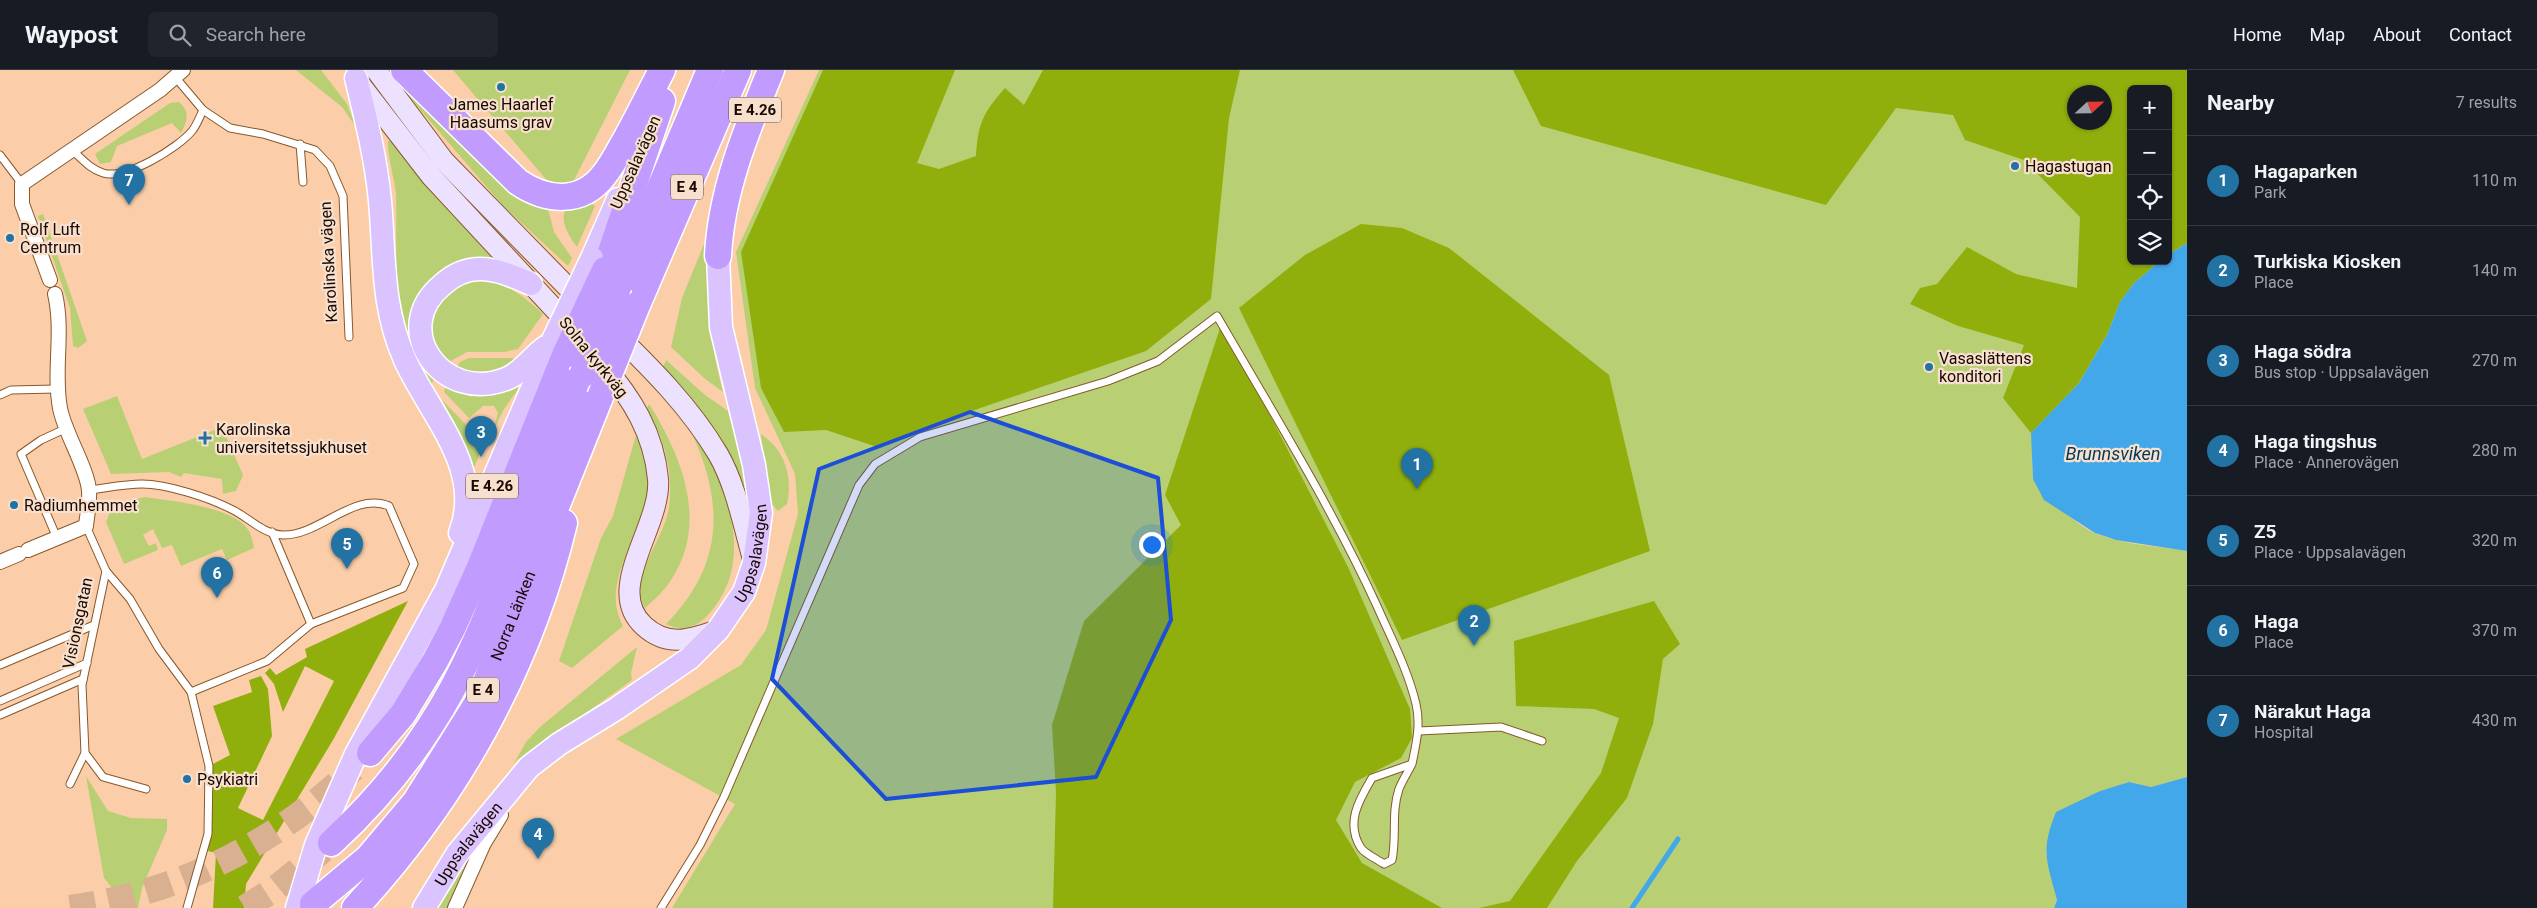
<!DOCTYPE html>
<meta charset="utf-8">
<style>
:root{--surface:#171b24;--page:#20242c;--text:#f1f3f6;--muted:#9ea1a6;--line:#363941;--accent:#2372a4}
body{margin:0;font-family:Roboto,sans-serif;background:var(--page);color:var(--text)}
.controls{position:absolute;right:15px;top:15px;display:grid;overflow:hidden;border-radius:8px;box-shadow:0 1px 4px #0004}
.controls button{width:45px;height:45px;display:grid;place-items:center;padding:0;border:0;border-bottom:1px solid var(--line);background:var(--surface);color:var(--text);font:25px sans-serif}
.compass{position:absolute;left:2067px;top:15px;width:45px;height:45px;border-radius:50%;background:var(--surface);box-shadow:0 1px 4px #0004;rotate:68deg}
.you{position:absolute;left:1151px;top:474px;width:18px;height:18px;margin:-12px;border:4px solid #fff;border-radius:50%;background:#1a73e8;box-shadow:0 0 0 8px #1a73e833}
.badge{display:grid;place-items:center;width:32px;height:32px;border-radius:50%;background:var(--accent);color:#fff;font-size:16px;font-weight:700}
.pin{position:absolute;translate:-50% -41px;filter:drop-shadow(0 1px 2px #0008)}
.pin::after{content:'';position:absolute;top:26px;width:18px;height:15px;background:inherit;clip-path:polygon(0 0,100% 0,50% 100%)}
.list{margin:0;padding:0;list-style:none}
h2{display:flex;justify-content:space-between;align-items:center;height:65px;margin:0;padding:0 20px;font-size:21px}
h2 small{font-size:16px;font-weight:400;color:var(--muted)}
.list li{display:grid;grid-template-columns:32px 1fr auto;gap:15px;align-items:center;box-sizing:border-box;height:90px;padding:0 20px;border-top:1px solid var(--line)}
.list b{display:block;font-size:19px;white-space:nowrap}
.list p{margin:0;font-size:16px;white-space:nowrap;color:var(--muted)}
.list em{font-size:16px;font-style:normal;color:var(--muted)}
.icon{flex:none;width:28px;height:28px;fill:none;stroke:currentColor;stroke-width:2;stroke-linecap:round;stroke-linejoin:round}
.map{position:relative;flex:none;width:2187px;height:838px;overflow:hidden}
header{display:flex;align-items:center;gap:30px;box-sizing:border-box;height:70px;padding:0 25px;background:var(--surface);border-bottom:1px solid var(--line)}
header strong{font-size:24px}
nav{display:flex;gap:28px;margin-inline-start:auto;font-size:18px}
.search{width:350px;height:45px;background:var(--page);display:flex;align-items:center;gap:12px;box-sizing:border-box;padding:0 18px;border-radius:8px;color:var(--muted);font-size:19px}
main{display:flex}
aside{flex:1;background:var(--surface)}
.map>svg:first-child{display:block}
</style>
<header>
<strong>Waypost</strong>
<div class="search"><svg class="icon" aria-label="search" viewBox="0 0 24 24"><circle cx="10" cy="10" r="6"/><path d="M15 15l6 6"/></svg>Search here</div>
<nav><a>Home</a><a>Map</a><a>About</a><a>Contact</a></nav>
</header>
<main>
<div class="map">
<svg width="2187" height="838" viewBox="0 0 2187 838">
<rect width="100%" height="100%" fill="#fbcea9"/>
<g fill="#b8d073" fill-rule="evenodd">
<path d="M296,0H321L347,34L356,57L342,37Z"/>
<path d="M386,0H395L547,135L554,162L572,188L568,196L503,136Z"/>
<path d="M453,0H630L571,116L550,114Z"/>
<path d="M819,0H2187V173L2168,185V19H2131V191H2160L2134,213L2032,386L2033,409C2051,427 2072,454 2097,464C2124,475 2158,476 2187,481V707L2151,717L2129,712L2100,721L2079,732L2046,782L2057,830L2054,838H672L735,734L616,669L741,595L766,560L798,444L795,404L755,318L736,182ZM2074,22H2104V52H2074Z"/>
<path d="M179,32C190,41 188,51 181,63L172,53L117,76L111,92L100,94L95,84L170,33Z"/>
<path d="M388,71H391L439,131L500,196L429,215L435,307L431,315C387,255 398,192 396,124C395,111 386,79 388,71Z"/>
<path d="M590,133L595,136L577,177C569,166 559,151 566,138Z"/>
<path d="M43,144L87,271L78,278L73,276L70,238L38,146Z"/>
<path d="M709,162C706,219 708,266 723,322L704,308L671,277L682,228Z"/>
<path d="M482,208C511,217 520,223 543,244L518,279L505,282H467L447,293L433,276L431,245L449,218Z"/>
<path d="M469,288H511L517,289L490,305L456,299L460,292Z"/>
<path d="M666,290L705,325L728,341L747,410L749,438L693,335L663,297Z"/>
<path d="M518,314V319L504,339L493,361L498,343L494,336H483L469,348L444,322L446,316C471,329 492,321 518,314Z"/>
<path d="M117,326L142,389L222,357L243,405L236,421L223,424L222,409L184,403L181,407L169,402L111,404L83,339Z"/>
<path d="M441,329L484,373L472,403L451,347Z"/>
<path d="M649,334C682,386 709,453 671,510C664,521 654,530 645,538C627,510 665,468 669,437C674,402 664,369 647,338Z"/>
<path d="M689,357C698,369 711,383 718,397C721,405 723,415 725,423C738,467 741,509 707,546C695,558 681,562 666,554C726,493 724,430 689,357Z"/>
<path d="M761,364C785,380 793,407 787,434L778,441L769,431Z"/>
<path d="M636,365C646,385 652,415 646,436C635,475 601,516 623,556L572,598L559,591L601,468L613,446Z"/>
<path d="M145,427C171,431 239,437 250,463C252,467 253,474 254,478L227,490L222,479L181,496L172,475L162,478L153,459L143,465L149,476L156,473L158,480L124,494L106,452L112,437L126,431Z"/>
<path d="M637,577L631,603L632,610L525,687L518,689L513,695L526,672L540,657Z"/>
<path d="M86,706L108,741L131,748L167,749V760L142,818L138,838H129L104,808Z"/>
<path d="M463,798L464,801L451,838H438Z"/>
</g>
<g fill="#91af0c" fill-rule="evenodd">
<path d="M823,0H955L917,93L939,99L976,86C978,53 983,43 1005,18L1024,35L1043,0H1240L1229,48L1211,229L1146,281L969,342L877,377L826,360L784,362L761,318L741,182Z"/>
<path d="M1513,0H2187V173L2168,185V19H2131V191H2160L2134,213L2120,232L2107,265L2079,313L2031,363L2003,328L2024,275L1958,256L1910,234L1920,218L1937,214L1967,177L2016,204L2077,218L2080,147L2024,90L1965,70L1953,45L1896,38L1826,135L1541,56ZM2074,22H2104V52H2074Z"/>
<path d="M1361,154L1402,158L1449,178L1609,305L1650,481L1402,570L1239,238L1305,185Z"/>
<path d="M1222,252L1348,497L1410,639L1412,668L1401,688L1355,712L1336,750L1362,793L1442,838H1053L1056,723L1052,655L1084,551L1181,455L1165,425Z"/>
<path d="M408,531L333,670L246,814L244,838H213L216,783L208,781L211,766V695L230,685L213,636L252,622L249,610L261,606L268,619L272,666L238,738L263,750L334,611L305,596L283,642L274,614L265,603L270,598L276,605L307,587L305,579Z"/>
<path d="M1654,531L1680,574L1663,589L1653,654L1627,728L1577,791L1547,838H1479L1510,831L1601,703L1619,648L1594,639L1516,636L1514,571Z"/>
</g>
<g fill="#43a8ea">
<path d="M2187,173V481L2116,470L2095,463L2044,430L2033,409L2031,363L2079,313L2107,265L2120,232L2134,213L2160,191H2168V185Z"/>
<path d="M2187,707V838H2054L2057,830C2047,791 2040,781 2056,742L2100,721L2129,712L2151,717Z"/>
</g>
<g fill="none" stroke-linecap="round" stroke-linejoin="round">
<path stroke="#43a8ea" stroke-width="5" d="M1632,838L1678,769"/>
<g stroke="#d9b090" stroke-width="26" stroke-dasharray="26 13" stroke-linecap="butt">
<path d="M70,838C176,824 277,773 353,699"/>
<path d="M245,838L276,818L323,780"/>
</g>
<defs>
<g id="lane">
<path d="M176,8L203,40L230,58L263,64L315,80L330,96L343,126L349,267"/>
<path d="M300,74L303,112"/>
<path d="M72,80C82,89 90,99 103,103C126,110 178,78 192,61C197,55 200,46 203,40"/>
<path d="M0,85L22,114"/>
<path d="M0,325L11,320L57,319"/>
<path d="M89,420C106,418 125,414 142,414C167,414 210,428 233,440C249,448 263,464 283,465C319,466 354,421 389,436L414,494L403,518L311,554L267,591L191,622L159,579L130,529L106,501"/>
<path d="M272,462L311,554"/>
<path d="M57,468L21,384L41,370L67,358"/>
<path d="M0,595L94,555"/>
<path d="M0,631L87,593"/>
<path d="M0,645L83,609"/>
<path d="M1419,661L1501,657L1542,671"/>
<path d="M85,683L103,707L146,719"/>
<path d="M70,714L85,683L82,615L106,501L86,456"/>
<path d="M187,838L208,764L209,696L191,622"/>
<path d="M661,838L700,775L724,727L859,415L875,394L920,367L1108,311L1158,291L1217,246C1272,341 1331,436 1377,536C1391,568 1408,600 1416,634C1421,655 1416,674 1412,694L1372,708C1359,730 1345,753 1361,778C1365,784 1377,789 1384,794L1392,790C1397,767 1391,742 1399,719C1402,711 1408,702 1412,694"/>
</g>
<g id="street">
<path d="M50,210L22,134V114L160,20L183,0"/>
<path d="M28,480L86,456C87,445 90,433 89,421C88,399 64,362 60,338C53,300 64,263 55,224"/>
<path d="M0,492L19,484"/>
<path d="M455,838L484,773L501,745"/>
</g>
<g id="secondary">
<path d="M376,0L444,91L585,235"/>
<path d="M356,9L431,106L573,259"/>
<path d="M614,262C652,299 690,337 718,384C736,415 744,458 754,493"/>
<path d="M603,295C632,328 654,364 658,409C662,456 603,519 644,556C668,578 691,569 718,560"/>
</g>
<g id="primary">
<path d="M356,8C366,49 376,89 380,131C385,187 381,236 405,290C430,345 485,399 460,463"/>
<path d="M592,188L618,129"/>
<path d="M531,214C515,207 498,199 480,199C466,199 453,205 442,215C389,259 442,334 506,309C522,303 533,285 547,276"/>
<path d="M297,838L316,775L356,684L446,520L552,272"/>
<path id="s1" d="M424,838L457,784L529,697L559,674L616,639L690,588L718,560L744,522L754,493L761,443L754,395L721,257L718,186"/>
</g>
<g id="highway">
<path d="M404,0L518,112C546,131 581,135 604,105C613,94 619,81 626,69C639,46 650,23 662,0"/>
<path d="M718,186C721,121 747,59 771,0"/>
<path d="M605,200L662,31"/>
<path d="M619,215L710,0"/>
<path d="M637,235L738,0"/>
<path d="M370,683L403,644L435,591L453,557L480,497L565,285"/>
<path d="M331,773C368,739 402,700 429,658C468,599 493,532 518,466C539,412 560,358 582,305"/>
<path id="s2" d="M313,834L368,788L416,731L478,632L600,327"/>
<path d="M355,838C456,729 529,598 564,453"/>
</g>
</defs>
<use href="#lane" stroke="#88582b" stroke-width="9"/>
<use href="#street" stroke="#88582b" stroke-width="16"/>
<use href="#secondary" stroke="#88582b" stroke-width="22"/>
<use href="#primary" stroke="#fff" stroke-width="25"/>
<use href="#highway" stroke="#fff" stroke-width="29"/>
<use href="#lane" stroke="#fff" stroke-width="7"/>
<use href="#street" stroke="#fff" stroke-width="14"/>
<use href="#secondary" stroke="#ece1fe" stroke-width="20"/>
<use href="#primary" stroke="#dac3fe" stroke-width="22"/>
<use href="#highway" stroke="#c19bfd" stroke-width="26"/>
<defs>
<path id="primary-bridge" d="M552,272L592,188"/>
<g id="highway-bridge">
<path d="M565,285L605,200"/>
<path d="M582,305L619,215"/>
<path d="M600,327L637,235"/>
</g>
</defs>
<use href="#primary-bridge" stroke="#fff" stroke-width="25" stroke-linecap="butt"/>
<use href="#highway-bridge" stroke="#fff" stroke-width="29" stroke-linecap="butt"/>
<use href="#primary-bridge" stroke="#dac3fe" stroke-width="22"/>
<use href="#highway-bridge" stroke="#c19bfd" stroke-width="26"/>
</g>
<path fill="#1d4ed8" fill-opacity="0.2" stroke="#1d4ed8" stroke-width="4" stroke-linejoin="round" d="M970,342L1158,408L1171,550L1096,707L886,729L772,609L819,399Z"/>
<g fill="#2372a4" stroke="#f7e0ce" stroke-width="2">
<circle cx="501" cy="17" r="5"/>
<circle cx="2015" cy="96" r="5"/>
<circle cx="10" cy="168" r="5"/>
<circle cx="1929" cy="297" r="5"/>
<path d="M202.5 360.5h5v5h5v5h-5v5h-5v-5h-5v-5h5z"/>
<circle cx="14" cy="435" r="5"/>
<circle cx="187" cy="709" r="5"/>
</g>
<g text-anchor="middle" stroke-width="4.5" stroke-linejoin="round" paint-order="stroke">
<g fill="#f7e0ce" stroke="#5c493e" stroke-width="1">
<rect x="729" y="27.5" width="52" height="25" rx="4"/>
<rect x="671" y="104.5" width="32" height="25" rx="4"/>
<rect x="466" y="403.5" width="52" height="25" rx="4"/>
<rect x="467" y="607.5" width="32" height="25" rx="4"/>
</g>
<g font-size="15" font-weight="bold" fill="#1a0800">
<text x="755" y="45">E 4.26</text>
<text x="687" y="122">E 4</text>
<text x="492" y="421">E 4.26</text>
<text x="483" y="625">E 4</text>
</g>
<g font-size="16" fill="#1a0800" stroke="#f7e0ce" text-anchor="start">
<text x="501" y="40" text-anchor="middle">James Haarlef<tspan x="501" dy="18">Haasums grav</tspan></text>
<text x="2025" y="102">Hagastugan</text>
<text x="20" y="165">Rolf Luft<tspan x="20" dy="18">Centrum</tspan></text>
<text x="1939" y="294">Vasaslättens<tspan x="1939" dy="18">konditori</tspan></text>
<text x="216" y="365">Karolinska<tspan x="216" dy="18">universitetssjukhuset</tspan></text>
<text x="24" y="441">Radiumhemmet</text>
<text x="197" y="715">Psykiatri</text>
</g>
<g font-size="16" fill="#1a0800" stroke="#f7e0ce">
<text transform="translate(635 92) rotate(-66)" y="6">Uppsalavägen</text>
<text transform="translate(328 192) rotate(-93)" y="6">Karolinska vägen</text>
<text transform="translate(594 287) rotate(51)" y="6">Solna kyrkväg</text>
<text dy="6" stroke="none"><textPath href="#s1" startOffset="496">Uppsalavägen</textPath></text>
<text dy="6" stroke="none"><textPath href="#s2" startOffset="356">Norra Länken</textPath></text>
<text transform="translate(77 553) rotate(-78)" y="6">Visionsgatan</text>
<text dy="6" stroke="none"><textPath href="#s1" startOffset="78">Uppsalavägen</textPath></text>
</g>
<g font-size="18" font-style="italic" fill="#003959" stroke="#f7e0ce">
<text x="2113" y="390">Brunnsviken</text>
</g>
</g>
</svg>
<div class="controls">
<button>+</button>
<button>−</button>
<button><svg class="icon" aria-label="locate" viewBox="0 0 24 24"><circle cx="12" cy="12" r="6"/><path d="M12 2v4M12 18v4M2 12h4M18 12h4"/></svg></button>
<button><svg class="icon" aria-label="layers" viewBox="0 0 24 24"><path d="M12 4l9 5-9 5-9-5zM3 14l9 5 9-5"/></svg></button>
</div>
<svg class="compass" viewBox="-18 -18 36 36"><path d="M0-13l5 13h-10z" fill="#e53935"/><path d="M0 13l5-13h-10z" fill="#9ea1a6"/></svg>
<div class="you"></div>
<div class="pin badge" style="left:1417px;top:419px">1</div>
<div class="pin badge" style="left:1474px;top:576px">2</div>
<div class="pin badge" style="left:481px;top:387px">3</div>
<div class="pin badge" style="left:538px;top:789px">4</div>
<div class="pin badge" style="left:347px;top:499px">5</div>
<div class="pin badge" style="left:217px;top:528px">6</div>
<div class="pin badge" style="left:129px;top:135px">7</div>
</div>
<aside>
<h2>Nearby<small>7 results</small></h2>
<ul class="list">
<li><span class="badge">1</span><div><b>Hagaparken</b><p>Park</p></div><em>110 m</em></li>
<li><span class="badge">2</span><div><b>Turkiska Kiosken</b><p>Place</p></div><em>140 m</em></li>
<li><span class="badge">3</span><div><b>Haga södra</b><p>Bus stop · Uppsalavägen</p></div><em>270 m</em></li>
<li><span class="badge">4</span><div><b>Haga tingshus</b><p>Place · Annerovägen</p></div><em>280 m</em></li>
<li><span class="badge">5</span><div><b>Z5</b><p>Place · Uppsalavägen</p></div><em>320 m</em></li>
<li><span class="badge">6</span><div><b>Haga</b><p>Place</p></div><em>370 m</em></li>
<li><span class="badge">7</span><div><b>Närakut Haga</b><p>Hospital</p></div><em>430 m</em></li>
</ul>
</aside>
</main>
